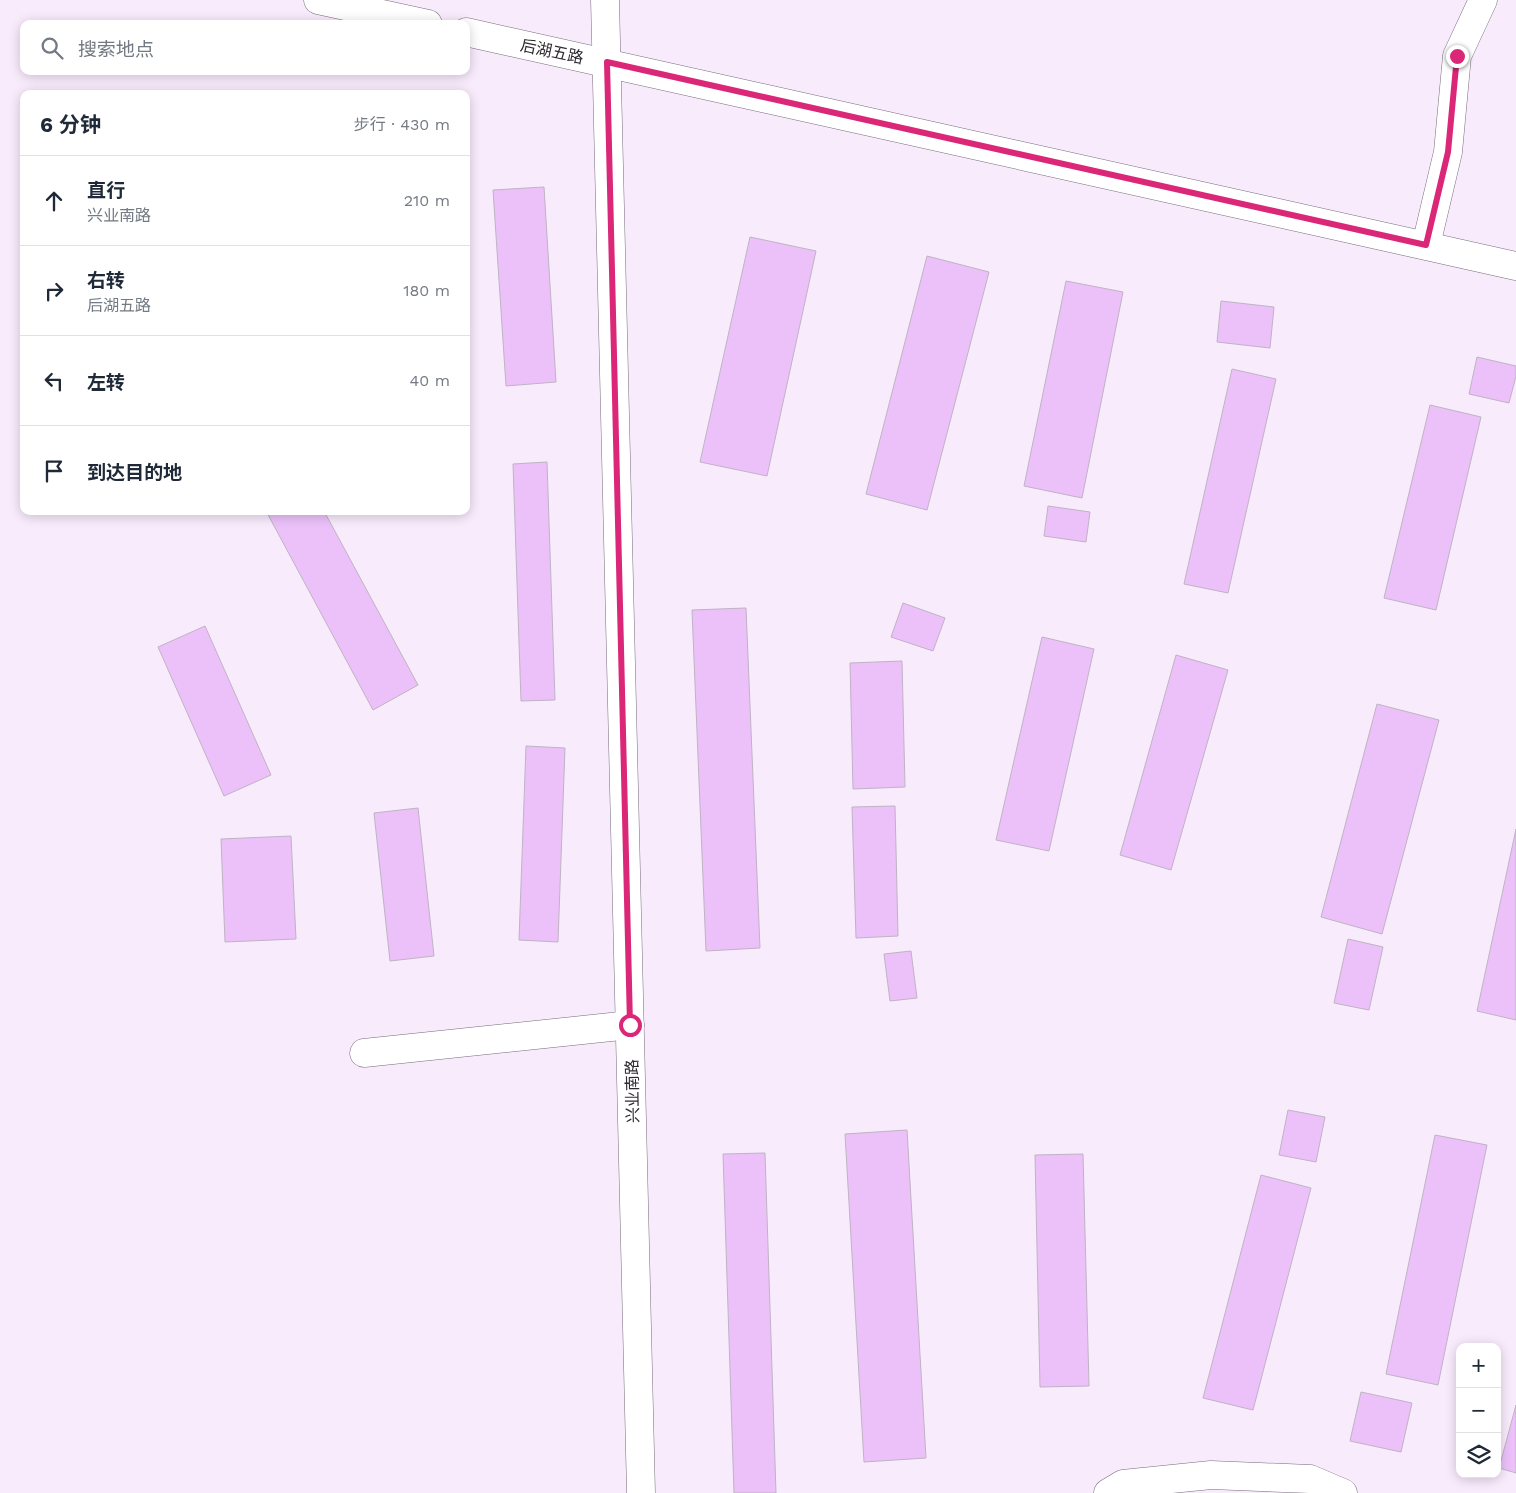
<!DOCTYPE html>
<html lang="zh">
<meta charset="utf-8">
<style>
:root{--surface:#fff;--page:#f6f6f7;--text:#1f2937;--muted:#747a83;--line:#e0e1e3}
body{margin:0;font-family:"Work Sans","Noto Sans SC",sans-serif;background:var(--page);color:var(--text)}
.controls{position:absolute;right:15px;bottom:15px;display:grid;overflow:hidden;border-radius:10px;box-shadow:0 2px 12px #0003}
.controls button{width:45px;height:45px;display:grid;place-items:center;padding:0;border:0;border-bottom:1px solid var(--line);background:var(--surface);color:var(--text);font:25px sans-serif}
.stop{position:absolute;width:15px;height:15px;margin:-11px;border:4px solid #db2777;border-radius:50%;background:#fff}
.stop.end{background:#db2777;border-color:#fff;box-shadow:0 1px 5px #0008}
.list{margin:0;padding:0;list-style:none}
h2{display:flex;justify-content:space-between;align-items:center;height:65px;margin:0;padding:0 20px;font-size:21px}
h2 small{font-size:16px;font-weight:400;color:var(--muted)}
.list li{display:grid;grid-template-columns:32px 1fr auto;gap:15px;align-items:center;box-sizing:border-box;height:90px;padding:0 20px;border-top:1px solid var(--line)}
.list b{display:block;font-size:19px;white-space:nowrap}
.list p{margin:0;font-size:16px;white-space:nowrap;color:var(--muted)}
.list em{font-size:16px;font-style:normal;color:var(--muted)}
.icon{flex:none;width:28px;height:28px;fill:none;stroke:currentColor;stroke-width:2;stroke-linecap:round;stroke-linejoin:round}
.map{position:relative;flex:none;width:1516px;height:1493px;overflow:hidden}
.search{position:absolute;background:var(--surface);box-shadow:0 2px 12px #0003;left:20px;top:20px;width:450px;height:55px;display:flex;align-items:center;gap:12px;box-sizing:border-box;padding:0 18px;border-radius:10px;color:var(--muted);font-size:19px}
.panel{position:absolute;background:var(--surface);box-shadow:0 2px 12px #0003;left:20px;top:90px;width:450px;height:425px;border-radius:10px}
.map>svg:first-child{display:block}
</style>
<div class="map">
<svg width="1516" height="1493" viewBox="0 0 1516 1493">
<rect width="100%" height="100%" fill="#f8ebfc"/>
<g fill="#ecc1fa" stroke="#bfb3c3">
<path d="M544,187L556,382L506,386L493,190Z"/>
<path d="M750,237L816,251L767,476L700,462Z"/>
<path d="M927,256L989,272L927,510L866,494Z"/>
<path d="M1066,281L1123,292L1082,498L1024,486Z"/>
<path d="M1221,301L1274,307L1270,348L1217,342Z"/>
<path d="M1477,357L1516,366V376L1509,403L1469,394Z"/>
<path d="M1232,369L1276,379L1228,593L1184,584Z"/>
<path d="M1430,405L1481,417L1436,610L1384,598Z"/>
<path d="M547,462L555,700L521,701L513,464Z"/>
<path d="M1048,506L1090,512L1086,542L1044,536Z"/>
<path d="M266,511H324L418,685L373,710Z"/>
<path d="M903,603L945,618L933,651L891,637Z"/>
<path d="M746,608L760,948L706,951L692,610Z"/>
<path d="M205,626L271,775L224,796L158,647Z"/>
<path d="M1042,637L1094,649L1049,851L996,840Z"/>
<path d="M1176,655L1228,670L1171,870L1120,855Z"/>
<path d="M902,661L905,787L853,789L850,663Z"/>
<path d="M1377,704L1439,720L1382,934L1321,917Z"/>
<path d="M526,746L565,748L558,942L519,940Z"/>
<path d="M895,806L898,936L856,938L852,807Z"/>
<path d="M418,808L434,956L390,961L374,813Z"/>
<path d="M1516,829V1020L1477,1011Z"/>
<path d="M291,836L296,939L225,942L221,839Z"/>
<path d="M1348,939L1383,947L1369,1010L1334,1003Z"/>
<path d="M911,951L917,998L890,1001L884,954Z"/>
<path d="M1288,1110L1325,1117L1316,1162L1279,1155Z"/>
<path d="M907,1130L926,1458L864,1462L845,1134Z"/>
<path d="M1435,1135L1487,1145L1438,1385L1386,1374Z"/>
<path d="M765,1153L776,1493H734L723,1154Z"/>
<path d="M1083,1154L1089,1386L1040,1387L1035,1155Z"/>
<path d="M1261,1175L1311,1188L1253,1410L1203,1398Z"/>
<path d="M1361,1392L1412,1403L1401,1452L1350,1441Z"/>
<path d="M1516,1405V1473L1499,1468Z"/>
</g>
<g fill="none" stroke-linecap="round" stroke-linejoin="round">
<defs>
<g id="minor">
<path d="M318,0L428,24"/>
<path d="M605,0L641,1493"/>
<path d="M466,32L1516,266"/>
<path d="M1426,245L1448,152L1457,56L1483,0"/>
<path d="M364,1053L630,1025"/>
<path d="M1108,1493L1123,1484L1211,1475L1310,1479L1343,1493"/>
</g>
</defs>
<use href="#minor" stroke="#776c7b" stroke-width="29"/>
<use href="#minor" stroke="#fff" stroke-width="28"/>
</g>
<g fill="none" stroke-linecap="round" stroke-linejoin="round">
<path stroke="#db2777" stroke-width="6" d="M630,1025L607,62L1426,245L1448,152L1457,56"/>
</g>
<g text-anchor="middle" stroke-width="4.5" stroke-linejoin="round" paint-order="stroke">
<g font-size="16" fill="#2f2b31" stroke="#fff">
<text transform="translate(552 51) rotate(12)" y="6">后湖五路</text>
<text transform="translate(632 1091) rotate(-91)" y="6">兴业南路</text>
</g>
</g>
</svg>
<div class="controls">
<button>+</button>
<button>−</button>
<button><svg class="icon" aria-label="layers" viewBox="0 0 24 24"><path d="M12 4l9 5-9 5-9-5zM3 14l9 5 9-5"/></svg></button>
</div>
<div class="stop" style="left:630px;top:1025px"></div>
<div class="stop end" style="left:1457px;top:56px"></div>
<div class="search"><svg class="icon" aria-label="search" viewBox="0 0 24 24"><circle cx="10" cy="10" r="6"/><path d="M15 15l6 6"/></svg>搜索地点</div>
<section class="panel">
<h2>6 分钟<small>步行 · 430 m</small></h2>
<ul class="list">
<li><svg class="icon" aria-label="ahead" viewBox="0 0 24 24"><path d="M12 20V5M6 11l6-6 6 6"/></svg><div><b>直行</b><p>兴业南路</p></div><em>210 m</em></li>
<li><svg class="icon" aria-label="right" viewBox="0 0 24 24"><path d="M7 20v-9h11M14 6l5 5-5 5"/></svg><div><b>右转</b><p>后湖五路</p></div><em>180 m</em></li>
<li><svg class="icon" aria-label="left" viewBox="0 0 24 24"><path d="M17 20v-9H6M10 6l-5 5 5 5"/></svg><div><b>左转</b></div><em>40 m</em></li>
<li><svg class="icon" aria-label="arrive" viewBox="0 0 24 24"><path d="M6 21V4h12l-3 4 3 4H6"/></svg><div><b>到达目的地</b></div></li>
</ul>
</section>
</div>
